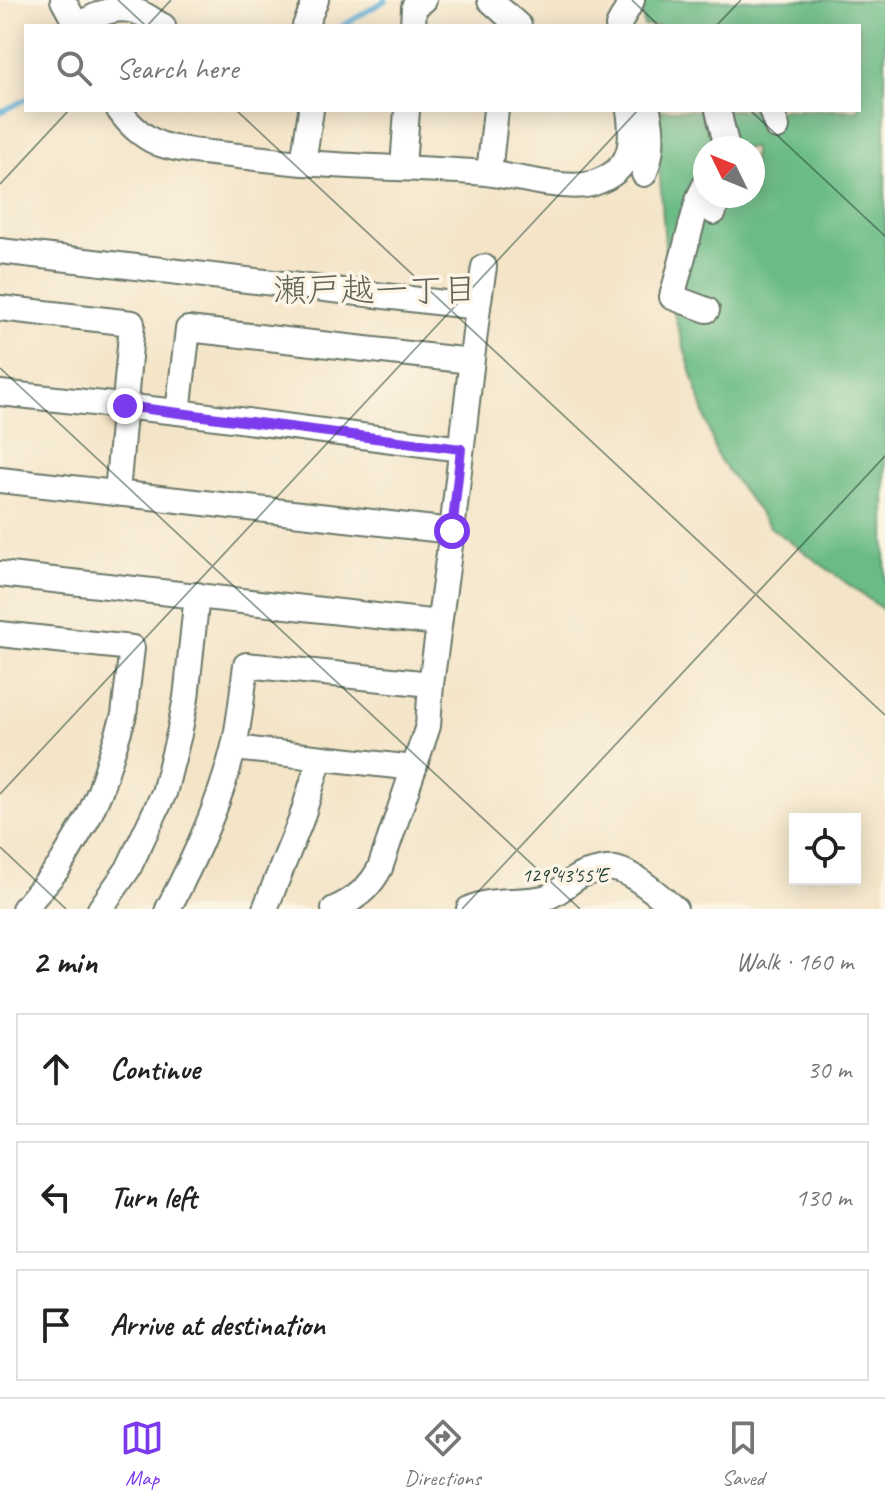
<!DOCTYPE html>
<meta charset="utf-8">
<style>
:root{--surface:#fff;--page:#f2f2f2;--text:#222;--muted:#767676;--line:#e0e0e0;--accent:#7c3aed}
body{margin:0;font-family:Caveat,"Klee One",sans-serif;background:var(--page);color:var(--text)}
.controls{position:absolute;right:24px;bottom:24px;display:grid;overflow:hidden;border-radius:0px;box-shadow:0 4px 20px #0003}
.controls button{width:72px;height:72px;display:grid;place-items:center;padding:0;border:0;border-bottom:2px solid var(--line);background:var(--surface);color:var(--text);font:40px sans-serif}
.compass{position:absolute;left:693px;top:136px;width:72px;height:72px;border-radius:50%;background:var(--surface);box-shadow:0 4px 20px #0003;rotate:313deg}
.stop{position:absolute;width:24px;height:24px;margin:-18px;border:6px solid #7c3aed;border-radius:50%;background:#fff}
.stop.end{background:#7c3aed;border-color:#fff;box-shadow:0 2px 8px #0008}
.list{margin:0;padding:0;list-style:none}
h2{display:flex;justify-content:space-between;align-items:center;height:104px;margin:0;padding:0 32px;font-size:34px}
h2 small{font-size:26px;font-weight:400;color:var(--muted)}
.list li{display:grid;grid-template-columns:52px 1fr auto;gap:24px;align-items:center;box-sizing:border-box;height:112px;margin:0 16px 16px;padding:0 16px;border:2px solid var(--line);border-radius:0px}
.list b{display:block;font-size:30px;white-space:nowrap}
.list em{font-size:26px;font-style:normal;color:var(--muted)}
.icon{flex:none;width:44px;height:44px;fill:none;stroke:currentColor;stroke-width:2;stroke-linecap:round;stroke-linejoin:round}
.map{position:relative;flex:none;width:885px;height:909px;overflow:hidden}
.search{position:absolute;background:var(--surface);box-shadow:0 4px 20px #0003;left:24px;right:24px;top:24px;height:88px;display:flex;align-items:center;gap:20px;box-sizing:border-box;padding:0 28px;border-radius:0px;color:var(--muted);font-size:30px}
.sheet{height:488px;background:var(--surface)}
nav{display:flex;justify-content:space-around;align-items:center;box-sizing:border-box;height:112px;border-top:2px solid var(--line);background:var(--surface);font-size:22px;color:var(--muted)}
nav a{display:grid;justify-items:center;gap:4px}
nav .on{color:var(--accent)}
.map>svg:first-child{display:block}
</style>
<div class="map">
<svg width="885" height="909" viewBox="0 0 885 909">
<rect width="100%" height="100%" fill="#fcf5e5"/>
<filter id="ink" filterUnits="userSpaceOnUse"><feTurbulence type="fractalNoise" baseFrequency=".0125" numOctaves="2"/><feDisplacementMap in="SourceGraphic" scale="16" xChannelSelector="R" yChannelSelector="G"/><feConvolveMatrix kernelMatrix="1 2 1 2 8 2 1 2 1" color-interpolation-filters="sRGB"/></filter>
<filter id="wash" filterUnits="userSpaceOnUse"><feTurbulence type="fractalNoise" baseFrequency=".006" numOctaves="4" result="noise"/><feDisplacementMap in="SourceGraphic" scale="32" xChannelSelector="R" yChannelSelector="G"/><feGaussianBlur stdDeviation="1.8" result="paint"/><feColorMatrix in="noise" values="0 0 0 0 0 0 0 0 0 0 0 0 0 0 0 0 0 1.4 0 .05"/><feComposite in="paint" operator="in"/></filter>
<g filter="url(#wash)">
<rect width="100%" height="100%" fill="#f4e5c9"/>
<path fill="#6abb86" stroke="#447c5d" stroke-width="2" fill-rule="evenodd" d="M641,0H885V611L770,527L717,456L669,298L655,110H859V26H644ZM705,148H753V196H705Z"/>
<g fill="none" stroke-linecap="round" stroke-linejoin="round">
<g stroke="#58abd4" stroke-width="5">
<path d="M342,26L386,0"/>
<path d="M0,110L1,112L26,99"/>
</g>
</g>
</g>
<g filter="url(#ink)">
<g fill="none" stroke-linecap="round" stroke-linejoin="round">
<defs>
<g id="minor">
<path d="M63,0L77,26"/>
<path d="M490,0L519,26"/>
<path d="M77,26C95,15 118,3 140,13C148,16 155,22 163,26"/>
<path d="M305,26L316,0"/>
<path d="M413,26L414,7L424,0"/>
<path d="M618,26L632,0"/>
<path d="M119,110C130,126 147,141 166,146C189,152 215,153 238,156C260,158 282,162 305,163C365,168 426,168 486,173C516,176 567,192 594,183C632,170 634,145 629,110"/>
<path d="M718,110L727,148"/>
<path d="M771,110L777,127"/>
<path d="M303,163L311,110"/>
<path d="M403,168L407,110"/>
<path d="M489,173L496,110"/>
<path d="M644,174C653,154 653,131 648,110"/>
<path d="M705,185L699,197L672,297L707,310"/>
<path d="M714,212L716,196"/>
<path d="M0,251L478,307L452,531L431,684L428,726L380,868C370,888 355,900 334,909"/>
<path d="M478,307L484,267"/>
<path d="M0,308L132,323L117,493"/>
<path d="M0,393L178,412L461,449"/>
<path d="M178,412L188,329L471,361"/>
<path d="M0,480L452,531"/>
<path d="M0,574L439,623"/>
<path d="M0,634L132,648L124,715L100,791L88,818L59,867L24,909"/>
<path d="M234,748L414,768"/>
<path d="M100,909L128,869L164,793L179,734L186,698L197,595"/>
<path d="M168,909C195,858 219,806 233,750C240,723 242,693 246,665L431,684"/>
<path d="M265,909L301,820L320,758"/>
<path d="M469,909C493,897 521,904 547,897C561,893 570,879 584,874C591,872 605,868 614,869C632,871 661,897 675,909"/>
</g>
</defs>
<use href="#minor" stroke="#6a7868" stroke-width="28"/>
<use href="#minor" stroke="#fff" stroke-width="24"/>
</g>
</g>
<g fill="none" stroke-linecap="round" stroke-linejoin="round" filter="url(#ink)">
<path stroke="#7c3aed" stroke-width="10" d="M125,406L461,449L452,531"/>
</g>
<path fill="none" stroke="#1f3d34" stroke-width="2" stroke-opacity="0.45" d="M118,0L146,26M632,0L659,26M147,26L171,0M716,26L741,0M236,110L885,715M750,110L885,236M0,184L69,110M0,368L580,909M0,794L638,110M0,847L66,909M462,909L885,456"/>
<g text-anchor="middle" stroke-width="7" stroke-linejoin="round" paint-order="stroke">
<g font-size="34" fill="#646559" stroke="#fcf5e5">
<text x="375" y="301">瀬戸越一丁目</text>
</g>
</g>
<g font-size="20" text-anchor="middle" fill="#1f3d34" stroke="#fcf5e5" stroke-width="7" stroke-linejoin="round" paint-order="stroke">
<text x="565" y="882">129°43'55"E</text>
</g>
</svg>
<div class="controls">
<button><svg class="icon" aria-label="locate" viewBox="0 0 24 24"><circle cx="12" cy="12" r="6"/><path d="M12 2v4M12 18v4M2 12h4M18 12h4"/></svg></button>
</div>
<svg class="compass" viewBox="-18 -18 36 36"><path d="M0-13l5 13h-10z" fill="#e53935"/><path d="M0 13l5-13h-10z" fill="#767676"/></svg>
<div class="stop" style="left:452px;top:531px"></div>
<div class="stop end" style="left:125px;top:406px"></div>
<div class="search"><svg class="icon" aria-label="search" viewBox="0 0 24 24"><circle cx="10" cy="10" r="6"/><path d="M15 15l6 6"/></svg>Search here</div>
</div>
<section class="sheet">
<h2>2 min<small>Walk · 160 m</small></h2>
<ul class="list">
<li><svg class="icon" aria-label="ahead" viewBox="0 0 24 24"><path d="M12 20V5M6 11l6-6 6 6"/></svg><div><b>Continue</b></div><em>30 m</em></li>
<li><svg class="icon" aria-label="left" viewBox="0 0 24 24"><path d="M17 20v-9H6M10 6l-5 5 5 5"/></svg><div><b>Turn left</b></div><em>130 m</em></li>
<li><svg class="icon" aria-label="arrive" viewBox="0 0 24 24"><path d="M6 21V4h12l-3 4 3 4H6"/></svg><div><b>Arrive at destination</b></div></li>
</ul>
</section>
<nav>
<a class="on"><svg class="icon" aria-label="map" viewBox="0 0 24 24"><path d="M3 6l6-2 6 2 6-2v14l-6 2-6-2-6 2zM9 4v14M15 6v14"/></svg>Map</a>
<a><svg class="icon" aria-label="directions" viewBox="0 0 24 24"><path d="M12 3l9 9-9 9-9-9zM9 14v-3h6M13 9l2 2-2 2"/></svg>Directions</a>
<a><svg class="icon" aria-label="saved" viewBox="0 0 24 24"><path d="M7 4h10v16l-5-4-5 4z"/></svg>Saved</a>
</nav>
